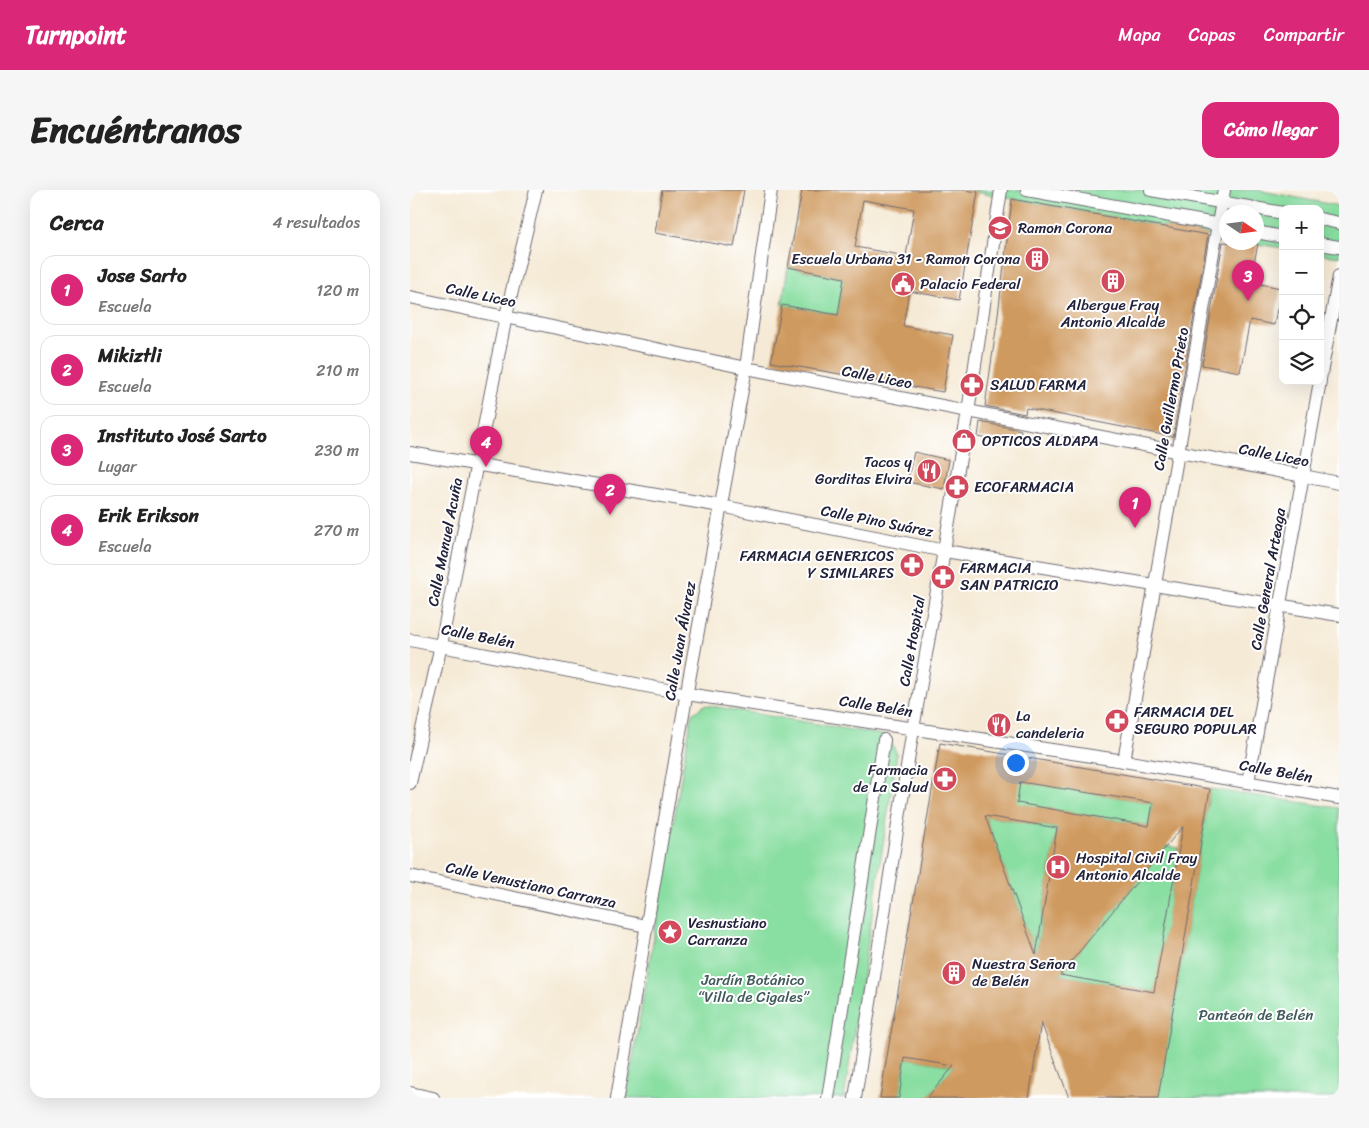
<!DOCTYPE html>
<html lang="es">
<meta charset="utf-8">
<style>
:root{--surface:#fff;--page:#f6f6f6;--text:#222;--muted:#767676;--line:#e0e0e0;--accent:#db2777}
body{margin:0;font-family:Sriracha,sans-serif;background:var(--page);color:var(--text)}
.controls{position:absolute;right:15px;top:15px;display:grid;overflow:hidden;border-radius:10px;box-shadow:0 5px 20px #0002}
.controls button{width:45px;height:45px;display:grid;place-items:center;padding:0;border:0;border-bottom:1px solid var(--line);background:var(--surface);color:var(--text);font:25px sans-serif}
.compass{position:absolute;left:809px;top:15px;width:45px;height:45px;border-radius:50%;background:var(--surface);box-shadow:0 5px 20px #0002;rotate:103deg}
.you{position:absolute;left:605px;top:572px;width:18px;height:18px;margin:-12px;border:4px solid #fff;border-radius:50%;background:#1a73e8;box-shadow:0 0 0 8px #1a73e833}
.badge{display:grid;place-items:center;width:32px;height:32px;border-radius:50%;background:var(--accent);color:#fff;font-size:16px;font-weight:700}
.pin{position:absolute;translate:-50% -41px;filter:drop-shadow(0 1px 2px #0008)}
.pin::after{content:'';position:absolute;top:26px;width:18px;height:15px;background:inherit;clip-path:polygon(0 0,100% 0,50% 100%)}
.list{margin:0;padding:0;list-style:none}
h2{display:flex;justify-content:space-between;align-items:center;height:65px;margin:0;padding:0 20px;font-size:21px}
h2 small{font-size:16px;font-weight:400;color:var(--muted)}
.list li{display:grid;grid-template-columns:32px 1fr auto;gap:15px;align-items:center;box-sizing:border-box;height:70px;margin:0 10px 10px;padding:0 10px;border:1px solid var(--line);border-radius:15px}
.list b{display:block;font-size:19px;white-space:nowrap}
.list p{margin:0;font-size:16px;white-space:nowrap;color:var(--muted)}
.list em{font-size:16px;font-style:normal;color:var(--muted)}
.icon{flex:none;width:28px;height:28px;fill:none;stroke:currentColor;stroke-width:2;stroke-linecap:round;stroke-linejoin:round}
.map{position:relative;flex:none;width:929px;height:908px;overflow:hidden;border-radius:15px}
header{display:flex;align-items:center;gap:30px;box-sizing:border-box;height:70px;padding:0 25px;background:var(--accent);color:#fff}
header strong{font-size:24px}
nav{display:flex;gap:28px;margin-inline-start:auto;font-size:18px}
.intro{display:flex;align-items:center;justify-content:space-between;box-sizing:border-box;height:120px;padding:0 30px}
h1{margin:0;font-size:35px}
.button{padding:12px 22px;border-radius:15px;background:var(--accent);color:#fff;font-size:18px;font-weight:700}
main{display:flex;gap:30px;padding:0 30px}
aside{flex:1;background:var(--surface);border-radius:15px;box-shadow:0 5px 20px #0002}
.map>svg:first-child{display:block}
</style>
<header>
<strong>Turnpoint</strong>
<nav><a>Mapa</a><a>Capas</a><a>Compartir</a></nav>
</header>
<div class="intro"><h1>Encuéntranos</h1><a class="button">Cómo llegar</a></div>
<main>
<aside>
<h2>Cerca<small>4 resultados</small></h2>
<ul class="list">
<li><span class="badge">1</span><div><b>Jose Sarto</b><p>Escuela</p></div><em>120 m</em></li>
<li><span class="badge">2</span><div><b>Mikiztli</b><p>Escuela</p></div><em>210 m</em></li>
<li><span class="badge">3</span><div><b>Instituto José Sarto</b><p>Lugar</p></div><em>230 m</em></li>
<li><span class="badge">4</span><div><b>Erik Erikson</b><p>Escuela</p></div><em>270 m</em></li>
</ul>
</aside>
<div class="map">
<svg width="929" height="908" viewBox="0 0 929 908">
<rect width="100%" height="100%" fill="#fff"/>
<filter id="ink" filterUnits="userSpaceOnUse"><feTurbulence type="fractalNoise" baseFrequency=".02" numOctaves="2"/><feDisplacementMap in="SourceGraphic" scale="10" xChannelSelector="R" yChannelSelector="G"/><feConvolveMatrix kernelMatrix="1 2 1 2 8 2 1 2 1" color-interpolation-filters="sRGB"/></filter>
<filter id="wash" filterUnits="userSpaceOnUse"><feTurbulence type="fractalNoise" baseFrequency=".0096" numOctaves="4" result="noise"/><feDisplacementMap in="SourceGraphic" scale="20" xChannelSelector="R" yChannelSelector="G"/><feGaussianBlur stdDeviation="1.12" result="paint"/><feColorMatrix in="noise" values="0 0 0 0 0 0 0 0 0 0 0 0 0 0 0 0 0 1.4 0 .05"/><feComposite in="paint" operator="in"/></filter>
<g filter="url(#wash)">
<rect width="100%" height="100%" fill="#f5ead5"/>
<g fill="#89dea1" stroke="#56806e">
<path d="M555,0H847L929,16V67L910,64V19H873V58L840,53L846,52V22H816V48Z"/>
<path d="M378,77L434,88L428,125L372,115Z"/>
<path d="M295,515L478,546L487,564L434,908H216L282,524Z"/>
<path d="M572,585L743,613L739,636L569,607Z"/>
<path d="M800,599L929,618V908H748Z"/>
<path d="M575,626L647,638L626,765Z"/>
<path d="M756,656L769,658L745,802L650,785Z"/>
<path d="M495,868L544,876L517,908H489Z"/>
</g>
<g id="blocks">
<g fill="#cf9a5e" fill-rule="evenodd">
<path d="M252,0H334L324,57L245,43Z"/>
<path d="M392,0H555L568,2L549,110L499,101L493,136L543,145L533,202L361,172L372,115L428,125L434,88L378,77ZM453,10L504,19L496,66L445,57Z"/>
<path d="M602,9L798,45L763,247L616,218L615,224L575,216L587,133Z"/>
<path d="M813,52L848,54L840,92L871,98L864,135L840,130L830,182L792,175Z"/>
<path d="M570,232L611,240L608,254L568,247Z"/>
<path d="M504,262L539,270L534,299L497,292Z"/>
<path d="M530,553L800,599L748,908H659L631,832L619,908H517L544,876L495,868L489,908H470ZM610,592L743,613L739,636L607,613ZM575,626L647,638L626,765ZM773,636L744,802L650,785Z"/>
</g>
</g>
</g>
<g filter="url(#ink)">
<use href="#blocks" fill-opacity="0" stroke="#6c6871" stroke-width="1"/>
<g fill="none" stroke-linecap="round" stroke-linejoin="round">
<defs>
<g id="street">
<path d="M617,0L816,36"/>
<path d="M741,0L873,23"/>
<path d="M910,29L929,33"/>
<path d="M846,42L873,47"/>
<path d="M910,54L929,57"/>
<path d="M0,107L336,178L929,293"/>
<path d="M910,189L929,86"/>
<path d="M0,263L311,316L535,361L929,425"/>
<path d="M0,450L277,504L714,571L929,608"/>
<path d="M714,571L814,0"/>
<path d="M838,592L910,191"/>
<path d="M0,593L31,455L96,126L126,0"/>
<path d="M0,686L236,736"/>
<path d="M0,903L23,908"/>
<path d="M207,908L279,490L336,178L361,0"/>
<path d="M418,908L474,550"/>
<path d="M445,908L503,539L558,222L591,0"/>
</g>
</defs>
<use href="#street" stroke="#6c6871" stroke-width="14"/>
<use href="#street" stroke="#fff" stroke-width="12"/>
</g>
</g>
<defs>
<symbol id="school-disc" viewBox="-11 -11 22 22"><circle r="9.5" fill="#d1495b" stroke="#fff"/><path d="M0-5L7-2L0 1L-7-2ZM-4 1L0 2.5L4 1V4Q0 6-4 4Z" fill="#fff"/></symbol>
<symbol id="building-disc" viewBox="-11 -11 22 22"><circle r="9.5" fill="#d1495b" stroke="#fff"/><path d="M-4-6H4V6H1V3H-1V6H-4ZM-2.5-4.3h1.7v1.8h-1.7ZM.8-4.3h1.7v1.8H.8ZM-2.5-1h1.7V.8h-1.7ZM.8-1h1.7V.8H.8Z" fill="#fff"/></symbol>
<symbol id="civic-disc" viewBox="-11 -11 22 22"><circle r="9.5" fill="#d1495b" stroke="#fff"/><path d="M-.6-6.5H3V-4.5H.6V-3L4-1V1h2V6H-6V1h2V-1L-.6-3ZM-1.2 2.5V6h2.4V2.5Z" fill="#fff"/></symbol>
<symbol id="pharmacy-disc" viewBox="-11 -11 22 22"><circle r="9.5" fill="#d1495b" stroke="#fff"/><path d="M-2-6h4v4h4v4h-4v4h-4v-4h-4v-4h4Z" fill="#fff"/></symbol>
<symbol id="shop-disc" viewBox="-11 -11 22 22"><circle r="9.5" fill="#d1495b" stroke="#fff"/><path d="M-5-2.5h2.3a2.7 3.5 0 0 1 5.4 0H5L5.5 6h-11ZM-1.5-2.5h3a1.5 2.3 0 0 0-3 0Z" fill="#fff"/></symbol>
<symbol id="restaurant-disc" viewBox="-11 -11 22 22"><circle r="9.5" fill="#d1495b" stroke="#fff"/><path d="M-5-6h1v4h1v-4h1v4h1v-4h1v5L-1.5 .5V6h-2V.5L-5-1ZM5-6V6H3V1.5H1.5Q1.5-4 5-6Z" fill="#fff"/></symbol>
<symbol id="hospital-disc" viewBox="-11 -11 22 22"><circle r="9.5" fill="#d1495b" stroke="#fff"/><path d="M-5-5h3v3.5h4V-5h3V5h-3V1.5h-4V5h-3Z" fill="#fff"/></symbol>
<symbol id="sight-disc" viewBox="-11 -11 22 22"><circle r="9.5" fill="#d1495b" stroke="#fff"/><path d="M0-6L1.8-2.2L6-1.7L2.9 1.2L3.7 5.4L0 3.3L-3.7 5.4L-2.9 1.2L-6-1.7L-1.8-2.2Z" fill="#fff"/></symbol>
</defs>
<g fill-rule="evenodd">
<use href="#school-disc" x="576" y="24" width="28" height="28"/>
<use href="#building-disc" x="613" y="55" width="28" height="28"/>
<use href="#building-disc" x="689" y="77" width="28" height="28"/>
<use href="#civic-disc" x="479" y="80" width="28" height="28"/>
<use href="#pharmacy-disc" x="548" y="181" width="28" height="28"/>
<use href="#shop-disc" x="540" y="237" width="28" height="28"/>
<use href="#restaurant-disc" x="505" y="267" width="28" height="28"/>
<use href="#pharmacy-disc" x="533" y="283" width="28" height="28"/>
<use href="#pharmacy-disc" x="488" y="361" width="28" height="28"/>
<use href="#pharmacy-disc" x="519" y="373" width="28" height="28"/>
<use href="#pharmacy-disc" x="693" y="517" width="28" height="28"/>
<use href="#restaurant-disc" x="575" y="521" width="28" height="28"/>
<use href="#pharmacy-disc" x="521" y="575" width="28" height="28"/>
<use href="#hospital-disc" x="634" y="663" width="28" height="28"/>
<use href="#sight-disc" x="246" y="728" width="28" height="28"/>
<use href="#building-disc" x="530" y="769" width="28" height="28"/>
</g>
<g text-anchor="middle" stroke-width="4" stroke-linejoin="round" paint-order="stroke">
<g font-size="15" fill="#22223b" stroke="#fff" text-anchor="start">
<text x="608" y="43">Ramon Corona</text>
<text x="610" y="74" text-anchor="end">Escuela Urbana 31 - Ramon Corona</text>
<text x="510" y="99">Palacio Federal</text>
<text x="703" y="120" text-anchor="middle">Albergue Fray<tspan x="703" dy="17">Antonio Alcalde</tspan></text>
<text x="580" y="200">SALUD FARMA</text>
<text x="572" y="256">OPTICOS ALDAPA</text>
<text x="502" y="277" text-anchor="end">Tacos y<tspan x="502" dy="17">Gorditas Elvira</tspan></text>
<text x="564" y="302">ECOFARMACIA</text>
<text x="484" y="371" text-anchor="end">FARMACIA GENERICOS<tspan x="484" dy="17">Y SIMILARES</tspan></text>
<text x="550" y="383">FARMACIA<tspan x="550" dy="17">SAN PATRICIO</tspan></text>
<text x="724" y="527">FARMACIA DEL<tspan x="724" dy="17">SEGURO POPULAR</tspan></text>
<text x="606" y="531">La<tspan x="606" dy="17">candeleria</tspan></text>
<text x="518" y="585" text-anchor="end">Farmacia<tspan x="518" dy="17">de La Salud</tspan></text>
<text x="666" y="673">Hospital Civil Fray<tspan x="666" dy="17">Antonio Alcalde</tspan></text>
<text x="278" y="738">Vesnustiano<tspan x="278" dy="17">Carranza</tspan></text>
<text x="562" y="779">Nuestra Señora<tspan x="562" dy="17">de Belén</tspan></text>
</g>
<g font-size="15" fill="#22223b" stroke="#fff">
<text transform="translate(71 105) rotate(12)" y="5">Calle Liceo</text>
<text transform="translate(467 187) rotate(11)" y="5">Calle Liceo</text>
<text transform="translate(761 209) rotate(-80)" y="5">Calle Guillermo Prieto</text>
<text transform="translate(864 265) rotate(11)" y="5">Calle Liceo</text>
<text transform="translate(467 331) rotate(11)" y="5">Calle Pino Suárez</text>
<text transform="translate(35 352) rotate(-79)" y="5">Calle Manuel Acuña</text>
<text transform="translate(858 389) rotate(-80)" y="5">Calle General Arteaga</text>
<text transform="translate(68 446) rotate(11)" y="5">Calle Belén</text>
<text transform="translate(270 451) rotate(-80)" y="5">Calle Juan Álvarez</text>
<text transform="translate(502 451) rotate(-80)" y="5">Calle Hospital</text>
<text transform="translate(466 516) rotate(9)" y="5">Calle Belén</text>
<text transform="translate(866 581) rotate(10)" y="5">Calle Belén</text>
<text transform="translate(121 695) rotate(12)" y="5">Calle Venustiano Carranza</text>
</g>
<g font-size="15" fill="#415a5a" stroke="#fff">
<text x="343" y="795">Jardín Botánico<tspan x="343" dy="17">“Villa de Cigales”</tspan></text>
<text x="846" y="830">Panteón de Belén</text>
</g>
</g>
</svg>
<div class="controls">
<button>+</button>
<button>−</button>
<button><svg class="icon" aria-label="locate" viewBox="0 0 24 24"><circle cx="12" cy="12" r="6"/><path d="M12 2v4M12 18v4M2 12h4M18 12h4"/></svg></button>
<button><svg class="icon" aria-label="layers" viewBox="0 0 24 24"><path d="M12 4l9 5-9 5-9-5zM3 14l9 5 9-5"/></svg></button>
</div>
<svg class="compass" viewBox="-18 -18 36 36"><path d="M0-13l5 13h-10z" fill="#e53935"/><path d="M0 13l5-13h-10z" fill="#767676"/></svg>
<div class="you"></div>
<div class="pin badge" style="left:725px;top:338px">1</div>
<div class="pin badge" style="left:200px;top:325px">2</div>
<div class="pin badge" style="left:838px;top:111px">3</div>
<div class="pin badge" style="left:76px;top:277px">4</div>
</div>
</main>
